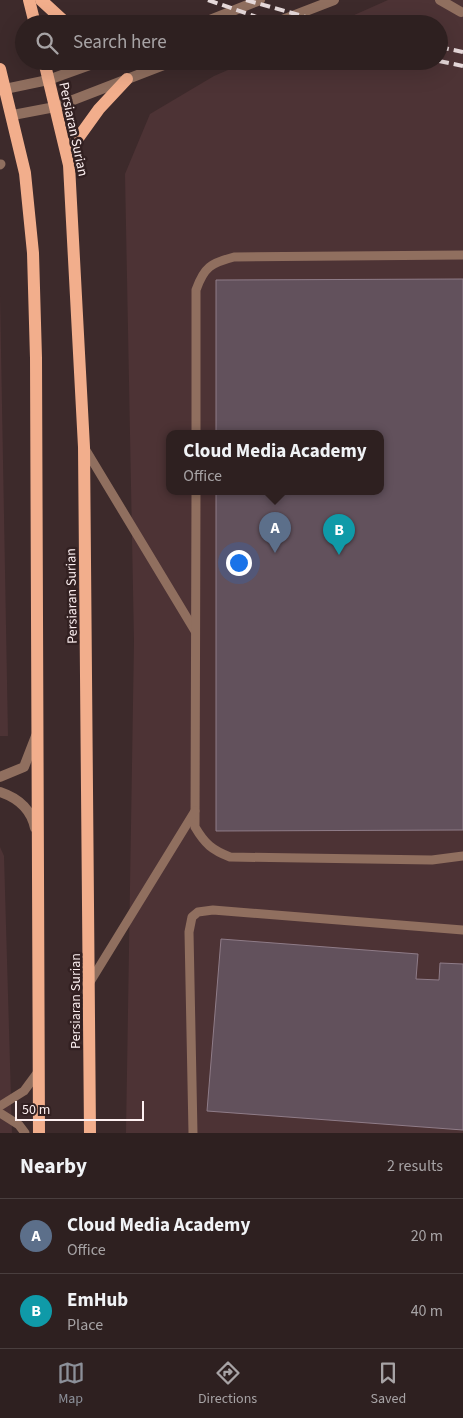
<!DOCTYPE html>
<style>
:root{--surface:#2e2020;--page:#362829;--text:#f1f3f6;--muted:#a7a3a5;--line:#493e3e;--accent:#8c9099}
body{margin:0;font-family:"Source Sans 3",sans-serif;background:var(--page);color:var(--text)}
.scale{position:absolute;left:15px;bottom:12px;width:129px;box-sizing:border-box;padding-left:5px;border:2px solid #fdf0f1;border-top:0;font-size:14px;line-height:18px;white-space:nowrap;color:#fdf0f1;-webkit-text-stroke:4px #322021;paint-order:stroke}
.you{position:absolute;left:238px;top:562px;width:18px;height:18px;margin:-12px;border:4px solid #fff;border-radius:50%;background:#1a73e8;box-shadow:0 0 0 8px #1a73e833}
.badge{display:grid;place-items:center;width:32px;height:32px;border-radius:50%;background:var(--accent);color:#fff;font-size:16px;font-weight:700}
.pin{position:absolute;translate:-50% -41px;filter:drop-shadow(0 1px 2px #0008)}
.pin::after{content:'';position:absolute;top:26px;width:18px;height:15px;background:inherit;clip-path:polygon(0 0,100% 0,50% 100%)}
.popup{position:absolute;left:166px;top:430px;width:218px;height:65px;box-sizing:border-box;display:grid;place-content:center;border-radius:10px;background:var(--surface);filter:drop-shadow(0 1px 4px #0005);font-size:16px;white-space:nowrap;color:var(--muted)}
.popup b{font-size:19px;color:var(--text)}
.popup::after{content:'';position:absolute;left:50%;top:100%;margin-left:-10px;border:10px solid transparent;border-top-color:var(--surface)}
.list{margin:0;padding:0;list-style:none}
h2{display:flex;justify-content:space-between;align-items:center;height:65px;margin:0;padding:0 20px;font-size:21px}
h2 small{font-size:16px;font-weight:400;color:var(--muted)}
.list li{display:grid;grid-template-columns:32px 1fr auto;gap:15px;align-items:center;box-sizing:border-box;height:75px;padding:0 20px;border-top:1px solid var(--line)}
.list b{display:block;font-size:19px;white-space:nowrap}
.list p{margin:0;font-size:16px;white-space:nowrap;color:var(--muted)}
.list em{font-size:16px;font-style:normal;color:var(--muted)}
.icon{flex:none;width:28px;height:28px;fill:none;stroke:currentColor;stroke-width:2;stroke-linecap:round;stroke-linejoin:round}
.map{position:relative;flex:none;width:463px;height:1133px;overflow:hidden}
.search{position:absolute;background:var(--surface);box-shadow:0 5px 20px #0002;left:15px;right:15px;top:15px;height:55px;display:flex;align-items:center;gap:12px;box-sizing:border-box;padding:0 18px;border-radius:28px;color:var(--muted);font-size:19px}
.sheet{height:215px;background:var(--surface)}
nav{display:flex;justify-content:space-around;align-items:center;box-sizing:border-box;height:70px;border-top:1px solid var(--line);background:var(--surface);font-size:14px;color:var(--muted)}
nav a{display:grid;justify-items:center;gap:2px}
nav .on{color:var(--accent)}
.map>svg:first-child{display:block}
</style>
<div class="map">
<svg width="463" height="1133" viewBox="0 0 463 1133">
<rect width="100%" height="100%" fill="#3d2a2b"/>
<g fill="#4d3335" fill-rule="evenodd">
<path d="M388,0H463V1133H126L134,641L125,174L150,114L214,76L249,61H439V24H334ZM170,434H380V492H170Z"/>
<path d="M0,295L8,736H0Z"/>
<path d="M0,847L4,856L12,1133H0Z"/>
</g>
<g fill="#62515c" stroke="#8f7c88">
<path d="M463,279V830L216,831V492H380V434H216V280Z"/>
<path d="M221,939L418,954L416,979L439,980L440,963L463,964V1130L207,1111Z"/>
</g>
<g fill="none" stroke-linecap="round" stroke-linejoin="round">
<g stroke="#906f5f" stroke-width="9">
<path d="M0,165L1,164"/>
<path d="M196,434V290C204,267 211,263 234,257L463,255"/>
<path d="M84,447L195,631"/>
<path d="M196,492L195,827C205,844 212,850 230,857L432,860L463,856"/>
<path d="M90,982L195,811"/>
<path d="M0,1106L24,1091L38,1072"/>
<path d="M0,1113L19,1125L25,1133"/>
<path d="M193,1133L189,932L192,917L198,912L213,910L463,930"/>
</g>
<g stroke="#906f5f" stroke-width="10">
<path d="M440,0L461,12"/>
<path d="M200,24L260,0"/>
<path d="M272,24L334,0"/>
<path d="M5,89L48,80L101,61"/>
<path d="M13,115L55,107L174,61"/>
<path d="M0,777L24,767L36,736"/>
<path d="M0,792C18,798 31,809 35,828"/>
</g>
<g stroke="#f2ae8c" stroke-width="12">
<path d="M29,0L35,24"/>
<path d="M41,0L67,24"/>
<path d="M44,61L69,165L84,447L90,1133"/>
<path d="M0,69L25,173L33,253L36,358L39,1133"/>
<path d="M69,164L76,141L99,109L127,79"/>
</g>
<g stroke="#e6d9da" stroke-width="4" stroke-dasharray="10 5" stroke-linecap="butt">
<path d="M208,0L277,24"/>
<path d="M246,0L331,24"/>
<path d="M439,47L463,52"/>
<path d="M439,61L463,66"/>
</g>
</g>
<g text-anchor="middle" stroke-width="5" stroke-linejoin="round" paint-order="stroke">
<g font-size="14" fill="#fdf0f1" stroke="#322021">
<text transform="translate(74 129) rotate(78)" y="5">Persiaran Surian</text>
<text transform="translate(71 596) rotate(-91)" y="5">Persiaran Surian</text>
<text transform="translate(75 1001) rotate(-90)" y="5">Persiaran Surian</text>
</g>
</g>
</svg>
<div class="scale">50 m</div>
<div class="you"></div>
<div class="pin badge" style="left:275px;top:553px;background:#5c6f8a">A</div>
<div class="popup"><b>Cloud Media Academy</b>Office</div>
<div class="pin badge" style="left:339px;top:555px;background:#0f9aa8">B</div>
<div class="search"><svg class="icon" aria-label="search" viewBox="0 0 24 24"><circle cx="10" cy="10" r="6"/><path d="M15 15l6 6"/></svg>Search here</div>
</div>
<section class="sheet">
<h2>Nearby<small>2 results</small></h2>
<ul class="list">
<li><span class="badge" style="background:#5c6f8a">A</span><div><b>Cloud Media Academy</b><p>Office</p></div><em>20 m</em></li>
<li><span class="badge" style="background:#0f9aa8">B</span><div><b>EmHub</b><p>Place</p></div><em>40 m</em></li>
</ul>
</section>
<nav>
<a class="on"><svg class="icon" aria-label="map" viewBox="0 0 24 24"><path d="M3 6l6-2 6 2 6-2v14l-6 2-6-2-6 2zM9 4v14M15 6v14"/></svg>Map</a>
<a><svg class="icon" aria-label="directions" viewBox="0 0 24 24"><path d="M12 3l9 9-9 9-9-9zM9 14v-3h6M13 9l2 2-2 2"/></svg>Directions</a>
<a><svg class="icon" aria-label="saved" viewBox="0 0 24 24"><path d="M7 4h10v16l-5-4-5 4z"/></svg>Saved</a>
</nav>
